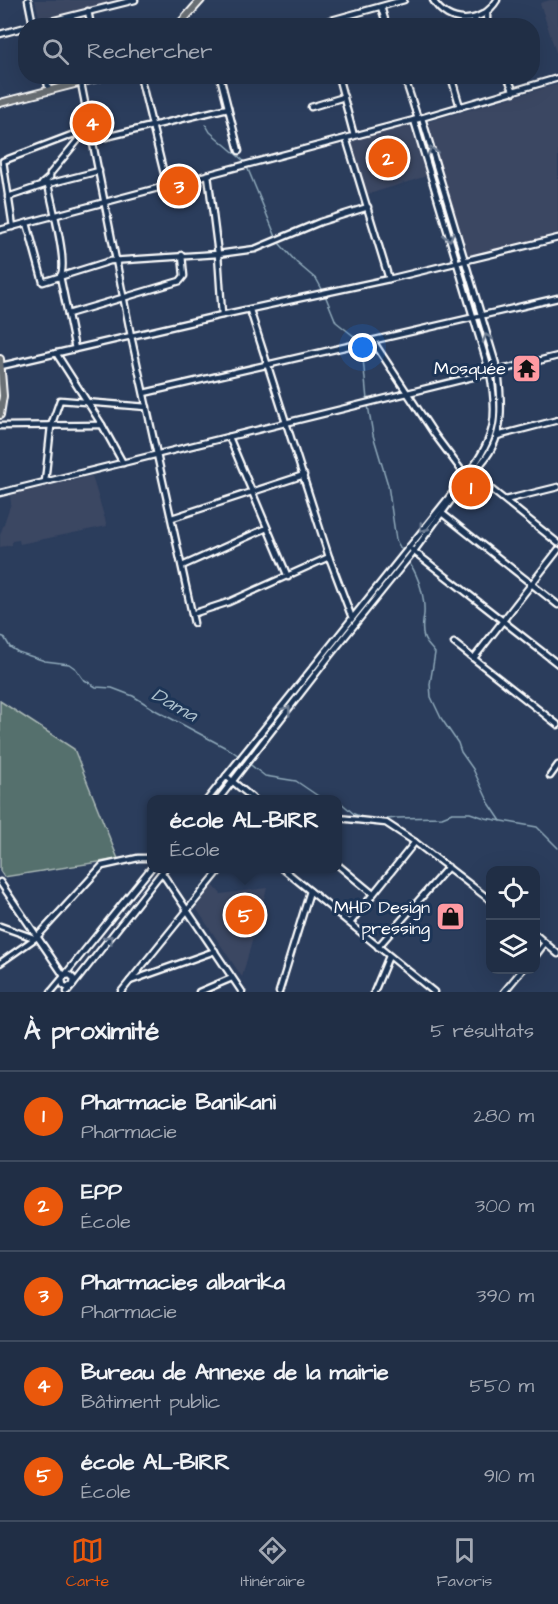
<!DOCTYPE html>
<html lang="fr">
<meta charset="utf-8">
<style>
:root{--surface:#202e45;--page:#28364c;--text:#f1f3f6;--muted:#a2a8b3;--line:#3d4a5e;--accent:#ea580c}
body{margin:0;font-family:"Architects Daughter",sans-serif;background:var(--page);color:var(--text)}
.controls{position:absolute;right:18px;bottom:18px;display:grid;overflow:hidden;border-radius:12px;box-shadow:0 6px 24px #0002}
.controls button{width:54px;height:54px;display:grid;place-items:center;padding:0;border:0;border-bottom:2px solid var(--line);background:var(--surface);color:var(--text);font:30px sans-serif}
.you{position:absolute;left:363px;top:348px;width:21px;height:21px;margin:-15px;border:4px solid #fff;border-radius:50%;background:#1a73e8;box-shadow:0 0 0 9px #1a73e833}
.badge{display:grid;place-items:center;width:39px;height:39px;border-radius:50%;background:var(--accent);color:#fff;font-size:20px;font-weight:700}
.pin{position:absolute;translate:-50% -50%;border:3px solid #fff;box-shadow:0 2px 6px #0006}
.popup{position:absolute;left:147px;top:795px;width:195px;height:78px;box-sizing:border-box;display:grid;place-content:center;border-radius:12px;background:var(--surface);filter:drop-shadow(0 2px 4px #0005);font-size:20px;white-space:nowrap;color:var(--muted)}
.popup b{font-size:22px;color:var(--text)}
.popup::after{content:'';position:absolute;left:50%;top:100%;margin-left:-12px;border:12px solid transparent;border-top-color:var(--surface)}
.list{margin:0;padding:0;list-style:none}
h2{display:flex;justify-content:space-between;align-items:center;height:78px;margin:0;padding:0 24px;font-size:26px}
h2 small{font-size:20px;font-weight:400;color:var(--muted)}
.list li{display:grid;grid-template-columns:39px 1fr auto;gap:18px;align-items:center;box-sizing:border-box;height:90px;padding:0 24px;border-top:2px solid var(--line)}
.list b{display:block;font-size:22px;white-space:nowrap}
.list p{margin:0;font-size:20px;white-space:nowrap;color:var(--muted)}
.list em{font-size:20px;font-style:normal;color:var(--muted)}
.icon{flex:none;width:33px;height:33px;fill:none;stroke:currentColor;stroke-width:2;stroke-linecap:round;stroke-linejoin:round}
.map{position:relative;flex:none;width:558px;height:992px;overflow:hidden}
.search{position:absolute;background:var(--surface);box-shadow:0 6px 24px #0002;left:18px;right:18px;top:18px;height:66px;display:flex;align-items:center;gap:15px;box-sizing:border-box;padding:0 21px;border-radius:24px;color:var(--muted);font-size:22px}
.sheet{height:528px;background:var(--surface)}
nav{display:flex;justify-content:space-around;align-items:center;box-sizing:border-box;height:84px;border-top:2px solid var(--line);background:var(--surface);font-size:16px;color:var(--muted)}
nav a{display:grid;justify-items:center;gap:3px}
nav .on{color:var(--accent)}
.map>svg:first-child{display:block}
</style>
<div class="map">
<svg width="558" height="992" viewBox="0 0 558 992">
<rect width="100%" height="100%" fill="#2b3d5c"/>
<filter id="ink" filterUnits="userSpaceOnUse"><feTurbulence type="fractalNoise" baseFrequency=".0167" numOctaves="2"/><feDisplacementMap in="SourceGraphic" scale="12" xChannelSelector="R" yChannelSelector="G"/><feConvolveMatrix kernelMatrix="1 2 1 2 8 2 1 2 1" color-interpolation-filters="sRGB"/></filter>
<g filter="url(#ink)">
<g fill="#3b4662">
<path d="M35,0H125L40,21Z"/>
<path d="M550,0H558V59L540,3Z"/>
<path d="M558,84V234L468,255L427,122Z"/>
<path d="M409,122L427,176L366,195L349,139Z"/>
<path d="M92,476L107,526L20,544L19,540L12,541V545L0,547V535L11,503L10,495Z"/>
<path d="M212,884L221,894L267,888L242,977L196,908Z"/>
</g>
<path fill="#55706d" stroke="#aab8b6" stroke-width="1.5" d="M0,701L74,749L118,859L4,877L0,871Z"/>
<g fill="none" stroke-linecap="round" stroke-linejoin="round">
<g stroke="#8fa9ba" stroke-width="1.5">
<path d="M206,125L210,132L245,162L276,237"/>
<path d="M280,244L297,263L317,280L323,291"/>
<path d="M325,295L336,322L360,341"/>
<path d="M362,348L367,400"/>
<path d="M368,405L373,435L388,485L396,540L401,549"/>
<path d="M410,564C419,577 425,598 424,614C423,623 421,629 424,638C426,644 431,647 435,653L430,684L431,697L441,718L458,743L461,752L473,769L489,803L501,821"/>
<path d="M0,636L4,637L10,647L18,652L45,661L69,664L76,669L83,679L96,687L112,688L133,696L157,711L232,751L239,756"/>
<path d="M243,759L265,776L296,781L321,798L335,797L337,800"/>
<path d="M339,801L354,814L367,819"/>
<path d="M378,820L397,818L442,817L452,813H470L485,818L537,827L558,848"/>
</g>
<defs>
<g id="minor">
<path d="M28,0L33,25"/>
<path d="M433,0C448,26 482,25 497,0"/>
<path d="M381,7L387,26"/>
<path d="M88,11L91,26"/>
<path d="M474,19L480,26"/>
<path d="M31,26L135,0"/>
<path d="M310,26L404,0"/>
<path d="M487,26V13"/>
<path d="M0,34L26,27"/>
<path d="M46,76L49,91"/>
<path d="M140,76L167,186"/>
<path d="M220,76L239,151"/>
<path d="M338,76L354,136"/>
<path d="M404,76L418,119"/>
<path d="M451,76L460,107"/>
<path d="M507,76L514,92"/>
<path d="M81,83L131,336L194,623"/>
<path d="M311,107L344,97"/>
<path d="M346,138L389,279"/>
<path d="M93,140L228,108"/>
<path d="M208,175L218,254L222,315"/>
<path d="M42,184L50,177V174L78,140L81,132"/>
<path d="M48,184C51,201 69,266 60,276L75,349"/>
<path d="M8,197L44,185L99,171"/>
<path d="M27,223L43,282L110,261L218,254L255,249L320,222L368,207"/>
<path d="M13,227L3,161L90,128"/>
<path d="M0,230L414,120L558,78"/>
<path d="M250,310L329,557L352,618"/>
<path d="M68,314L180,281L184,276L182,255"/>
<path d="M373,341L435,435L465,475"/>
<path d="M56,353L102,425L123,463"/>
<path d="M1,366L222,315L389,279L558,238"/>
<path d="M144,393L558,298"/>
<path d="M0,426L102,425"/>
<path d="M497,436L558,420"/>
<path d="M229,437L288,577"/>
<path d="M471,473L558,543"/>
<path d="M45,482L51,426L60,400L147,407"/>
<path d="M0,493L558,356"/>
<path d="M505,500L558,487"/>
<path d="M443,514L558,605"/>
<path d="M172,518L304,475"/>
<path d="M412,550L558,664"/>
<path d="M182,566L267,528"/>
<path d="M192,614L229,602L329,557"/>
<path d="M454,643L558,725"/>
<path d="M474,658L558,550"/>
<path d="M226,776L255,800"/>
<path d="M550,776L558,765"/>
<path d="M207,800L470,471C496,436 498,415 490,373L414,120"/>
<path d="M218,800L331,654L414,551L471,473C505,446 503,410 498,371L422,118"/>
<path d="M338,818L386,823L415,842L490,900"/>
<path d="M338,865L373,894"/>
<path d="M282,868L434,992"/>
<path d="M162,873L242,992"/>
<path d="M0,882L64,976L152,867"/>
<path d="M350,923L415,842"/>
<path d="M0,926L34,938"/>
<path d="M536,935L558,954"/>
<path d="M378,947L448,867"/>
<path d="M536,955L545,943"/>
<path d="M0,963L37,937L102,866L138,858H152"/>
<path d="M130,981L215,951"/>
<path d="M73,985L165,868"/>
<path d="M51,992L61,980"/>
<path d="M67,992L73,985L74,979L70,975L64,976L62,979L63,985L66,987L71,986"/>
<path d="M121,992L219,871"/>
<path d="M199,992L232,978"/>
<path d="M279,992L310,891"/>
<path d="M374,992L389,956"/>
<path d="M504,992L523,969"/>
</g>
<g id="major">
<path d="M178,26L201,0"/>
<path d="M0,103L106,76"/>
<path d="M0,359L3,396L0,415"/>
</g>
</defs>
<use href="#minor" stroke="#fff" stroke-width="9"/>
<use href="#major" stroke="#fff" stroke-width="10"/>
<use href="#minor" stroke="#1d3557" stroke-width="4.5"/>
<use href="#major" stroke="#6b6f75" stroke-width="6"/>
</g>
<defs><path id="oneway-chevron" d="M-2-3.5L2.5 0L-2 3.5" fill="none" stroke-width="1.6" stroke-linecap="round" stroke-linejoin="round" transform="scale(1.5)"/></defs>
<g stroke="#6c7c92">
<use href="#oneway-chevron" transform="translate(432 151) rotate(-106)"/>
<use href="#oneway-chevron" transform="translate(449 237) rotate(73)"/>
<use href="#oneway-chevron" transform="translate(487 338) rotate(-107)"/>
<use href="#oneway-chevron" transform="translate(423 528) rotate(129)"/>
<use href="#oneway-chevron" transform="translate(287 710) rotate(-52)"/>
<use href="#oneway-chevron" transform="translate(109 939) rotate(-51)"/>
</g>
</g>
<defs>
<symbol id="temple-square" viewBox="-11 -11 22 22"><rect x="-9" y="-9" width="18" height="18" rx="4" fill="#ff9aa2" stroke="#1d3557"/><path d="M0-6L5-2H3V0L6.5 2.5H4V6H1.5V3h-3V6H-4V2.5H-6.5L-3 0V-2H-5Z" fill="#111"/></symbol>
<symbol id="shop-square" viewBox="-11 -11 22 22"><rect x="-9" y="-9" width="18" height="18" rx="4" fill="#ff9aa2" stroke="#1d3557"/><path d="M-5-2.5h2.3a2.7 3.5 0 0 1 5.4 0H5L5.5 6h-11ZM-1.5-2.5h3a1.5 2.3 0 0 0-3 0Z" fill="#111"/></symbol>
</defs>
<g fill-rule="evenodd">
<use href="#temple-square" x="510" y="352" width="33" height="33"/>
<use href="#shop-square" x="434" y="900" width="33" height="33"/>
</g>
<g text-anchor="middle" stroke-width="6" stroke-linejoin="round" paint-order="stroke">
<g font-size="18" fill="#fff" stroke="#1d3557" text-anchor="end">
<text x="506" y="374">Mosquée</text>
<text x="430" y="913">MHD Design<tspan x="430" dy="21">pressing</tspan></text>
</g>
<g font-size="20" font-style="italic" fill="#abbfcb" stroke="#1d3557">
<text transform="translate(175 704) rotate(29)" y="7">Dama</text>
</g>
</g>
</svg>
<div class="controls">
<button><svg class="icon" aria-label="locate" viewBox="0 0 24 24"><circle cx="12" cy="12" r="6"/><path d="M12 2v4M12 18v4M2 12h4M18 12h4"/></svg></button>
<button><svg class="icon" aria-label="layers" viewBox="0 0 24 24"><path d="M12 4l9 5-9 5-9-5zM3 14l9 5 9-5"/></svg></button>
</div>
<div class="you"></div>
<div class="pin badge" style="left:471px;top:487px">1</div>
<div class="pin badge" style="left:388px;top:158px">2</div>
<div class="pin badge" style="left:179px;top:186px">3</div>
<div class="pin badge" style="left:92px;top:123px">4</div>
<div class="pin badge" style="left:245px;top:915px">5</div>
<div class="popup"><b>école AL-BIRR</b>École</div>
<div class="search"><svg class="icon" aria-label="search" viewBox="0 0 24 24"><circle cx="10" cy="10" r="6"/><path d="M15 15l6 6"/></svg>Rechercher</div>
</div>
<section class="sheet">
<h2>À proximité<small>5 résultats</small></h2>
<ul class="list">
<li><span class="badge">1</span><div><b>Pharmacie Banikani</b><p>Pharmacie</p></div><em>280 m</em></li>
<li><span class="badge">2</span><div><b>EPP</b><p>École</p></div><em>300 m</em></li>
<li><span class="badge">3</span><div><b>Pharmacies albarika</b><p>Pharmacie</p></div><em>390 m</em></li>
<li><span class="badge">4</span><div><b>Bureau de Annexe de la mairie</b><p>Bâtiment public</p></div><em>550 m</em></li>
<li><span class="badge">5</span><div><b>école AL-BIRR</b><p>École</p></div><em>910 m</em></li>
</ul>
</section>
<nav>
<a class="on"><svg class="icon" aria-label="map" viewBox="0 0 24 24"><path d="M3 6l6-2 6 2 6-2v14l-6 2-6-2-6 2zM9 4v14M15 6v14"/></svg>Carte</a>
<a><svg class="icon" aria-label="directions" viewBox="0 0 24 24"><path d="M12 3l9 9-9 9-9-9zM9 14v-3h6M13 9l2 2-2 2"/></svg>Itinéraire</a>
<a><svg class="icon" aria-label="saved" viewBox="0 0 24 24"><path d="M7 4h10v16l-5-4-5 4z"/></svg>Favoris</a>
</nav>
